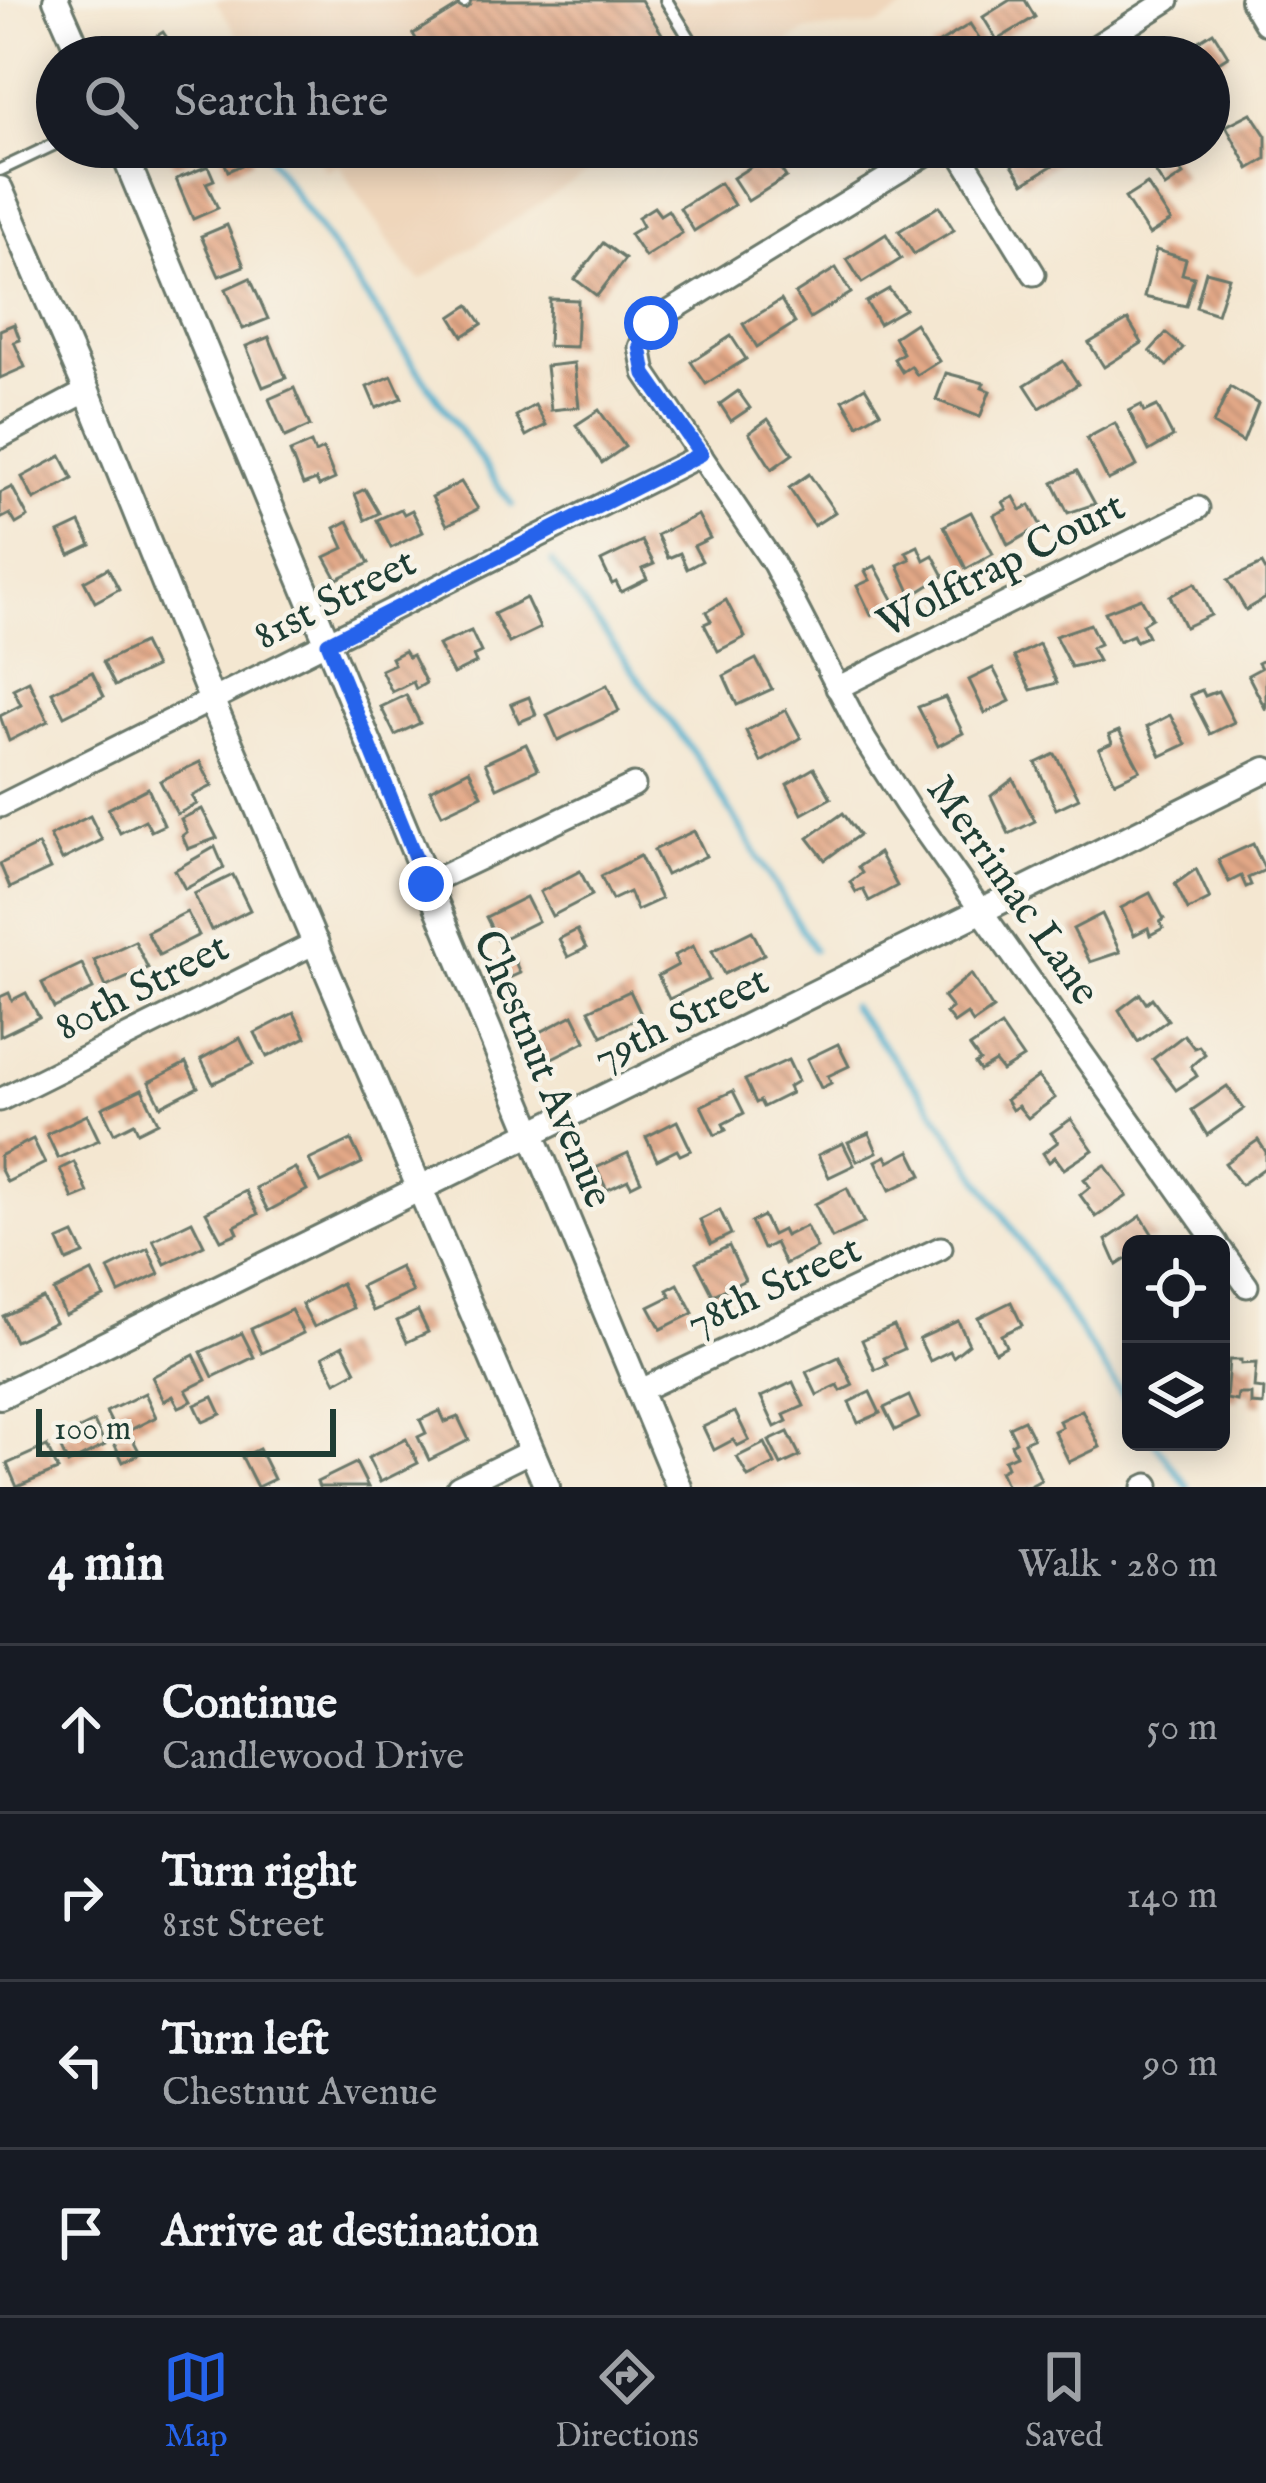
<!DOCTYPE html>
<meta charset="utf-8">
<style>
:root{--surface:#171b24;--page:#242831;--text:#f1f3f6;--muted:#9ea1a6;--line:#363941;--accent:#2563eb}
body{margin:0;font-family:"IM FELL English",serif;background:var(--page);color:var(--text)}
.controls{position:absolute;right:36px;bottom:36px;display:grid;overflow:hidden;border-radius:18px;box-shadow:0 6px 30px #0003}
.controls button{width:108px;height:108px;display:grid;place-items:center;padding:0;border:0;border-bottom:3px solid var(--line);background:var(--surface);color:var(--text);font:60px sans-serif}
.scale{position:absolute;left:36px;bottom:30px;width:300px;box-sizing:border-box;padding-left:12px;border:6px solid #1f3d34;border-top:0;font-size:33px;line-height:42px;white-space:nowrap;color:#1f3d34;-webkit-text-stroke:9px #f7f3e8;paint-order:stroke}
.stop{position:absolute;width:36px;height:36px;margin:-27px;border:9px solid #2563eb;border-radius:50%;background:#fff}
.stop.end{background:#2563eb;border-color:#fff;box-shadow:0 3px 12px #0008}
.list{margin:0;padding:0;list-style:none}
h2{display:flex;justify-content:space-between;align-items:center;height:156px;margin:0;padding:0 48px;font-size:51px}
h2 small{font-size:39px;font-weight:400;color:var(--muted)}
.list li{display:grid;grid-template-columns:78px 1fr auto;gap:36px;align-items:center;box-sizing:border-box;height:168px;padding:0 48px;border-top:3px solid var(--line)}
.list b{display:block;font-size:45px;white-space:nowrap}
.list p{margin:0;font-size:39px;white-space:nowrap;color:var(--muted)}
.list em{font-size:39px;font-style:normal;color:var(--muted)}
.icon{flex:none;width:66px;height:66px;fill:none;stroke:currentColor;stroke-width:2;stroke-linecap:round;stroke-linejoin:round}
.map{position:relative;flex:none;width:1266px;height:1487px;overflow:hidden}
.search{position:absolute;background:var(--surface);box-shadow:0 6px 30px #0003;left:36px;right:36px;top:36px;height:132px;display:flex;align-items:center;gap:30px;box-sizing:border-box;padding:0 42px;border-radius:66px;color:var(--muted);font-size:45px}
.sheet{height:828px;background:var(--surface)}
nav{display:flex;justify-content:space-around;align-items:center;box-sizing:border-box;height:168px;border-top:3px solid var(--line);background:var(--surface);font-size:33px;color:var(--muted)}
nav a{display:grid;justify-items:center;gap:6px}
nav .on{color:var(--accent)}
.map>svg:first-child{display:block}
</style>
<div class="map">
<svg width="1266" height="1487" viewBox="0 0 1266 1487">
<defs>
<pattern id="building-back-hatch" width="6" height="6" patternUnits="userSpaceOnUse" patternTransform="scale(3)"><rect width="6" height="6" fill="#e3a887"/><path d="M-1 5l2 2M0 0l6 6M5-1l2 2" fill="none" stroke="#b78a6f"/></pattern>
</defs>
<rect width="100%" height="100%" fill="#f7f3e8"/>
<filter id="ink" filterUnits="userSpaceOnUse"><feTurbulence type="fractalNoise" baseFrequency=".00833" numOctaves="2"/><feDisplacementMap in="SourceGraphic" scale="24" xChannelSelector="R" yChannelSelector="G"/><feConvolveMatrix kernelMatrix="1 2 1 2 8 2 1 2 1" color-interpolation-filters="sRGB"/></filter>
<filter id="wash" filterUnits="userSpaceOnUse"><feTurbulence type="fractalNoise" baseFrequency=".004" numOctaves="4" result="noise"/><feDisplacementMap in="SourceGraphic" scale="48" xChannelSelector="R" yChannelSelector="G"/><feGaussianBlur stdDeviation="2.7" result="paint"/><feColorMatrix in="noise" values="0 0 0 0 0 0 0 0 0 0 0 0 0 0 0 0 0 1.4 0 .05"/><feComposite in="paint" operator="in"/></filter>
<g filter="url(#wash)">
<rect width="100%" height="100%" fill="#f4e7d1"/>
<g fill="#efd6bb">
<path d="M215,0H918L878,25L808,30L766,57H252Z"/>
<path d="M311,147H627L421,280L406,267L339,165L326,171Z"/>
</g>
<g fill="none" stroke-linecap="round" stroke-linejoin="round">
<g stroke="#4daecc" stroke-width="6">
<path d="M262,147L512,505"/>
<path d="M552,562L702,764L814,950"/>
<path d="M851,1006L929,1103L1131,1408"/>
<path d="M1154,1442L1188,1487"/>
</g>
</g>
<g id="blocks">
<g fill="url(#building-back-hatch)">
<path d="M468,0H641L670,47L654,57H427L413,34Z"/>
<path d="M1010,0H1025L1035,17L997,40L983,17Z"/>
<path d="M970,24L985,47L970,57H937L931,48Z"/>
<path d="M163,32L174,48L160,57H124Z"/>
<path d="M1213,32L1228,56L1209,68V57H1173Z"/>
<path d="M1251,113L1266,136V159L1249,169L1226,126Z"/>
<path d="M166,147H196L199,155L174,166Z"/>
<path d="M241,147H248L253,160L228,171L221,154Z"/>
<path d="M784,147H829L797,167Z"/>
<path d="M1029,147H1055L1063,159L1024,183L1009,160Z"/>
<path d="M771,154L786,177L748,201L733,178Z"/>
<path d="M1171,155L1183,175L1165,187L1152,167Z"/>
<path d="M208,166L214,180L206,183L218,208L193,219L176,179Z"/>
<path d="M720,183L734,205L694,231L680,208Z"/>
<path d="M1147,184L1171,221L1149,235L1125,198Z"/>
<path d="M939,206L954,230L914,254L899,231Z"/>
<path d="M654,207L660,215L668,210L682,233L645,257L630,234L643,226L638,217Z"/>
<path d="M227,225L244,266L219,276L201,236Z"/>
<path d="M886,234L901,259L862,283L847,259Z"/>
<path d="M603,243L625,259L597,296L575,279Z"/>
<path d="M1156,250L1186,259L1182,274L1194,277L1186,306L1144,297Z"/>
<path d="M836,268L851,293L810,318L795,294Z"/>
<path d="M1206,271L1229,277L1217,314L1196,307Z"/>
<path d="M250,278L268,319L243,329L226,289Z"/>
<path d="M889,289L905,309L879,324L866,302Z"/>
<path d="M550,299L578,300L576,347L548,346Z"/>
<path d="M781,300L795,323L757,347L743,324Z"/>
<path d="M469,305L482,324L463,336L451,317Z"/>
<path d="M1128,320L1142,343L1104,367L1089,343Z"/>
<path d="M915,323L939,361L917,375L911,366L902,372L894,359L903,353L894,337Z"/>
<path d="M14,324L20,340L14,342L25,367L0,378V330Z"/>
<path d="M1166,333L1183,348L1167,366L1150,351Z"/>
<path d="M731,336L746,359L706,384L691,362Z"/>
<path d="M269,337L286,378L263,387L246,346Z"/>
<path d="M1063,361L1078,384L1040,408L1025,385Z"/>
<path d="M574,363L579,407L551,410L546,366Z"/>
<path d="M946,373L984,383L982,388L990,391L980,417L936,400Z"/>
<path d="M392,376L402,398L376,408L367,387Z"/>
<path d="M865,387L880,412L858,425L843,400Z"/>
<path d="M1230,387L1258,404L1243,442L1213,424Z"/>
<path d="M294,388L310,426L285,437L269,399Z"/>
<path d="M738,391L750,408L731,421L720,404Z"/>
<path d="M535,405L546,425L526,436L516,416Z"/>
<path d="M1141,405L1144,412L1157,406L1173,437L1149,451L1129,411Z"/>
<path d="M599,410L625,447L602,463L576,425Z"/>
<path d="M768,419L793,454L772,469L749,433Z"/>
<path d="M1115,423L1137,466L1108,480L1087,438Z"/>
<path d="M311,443L315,453L323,449L335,479L319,486L316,480L303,485L290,452Z"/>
<path d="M61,456L73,479L34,500L22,477Z"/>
<path d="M1077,471L1095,504L1068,513L1053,483Z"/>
<path d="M809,474L835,512L814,526L789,488Z"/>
<path d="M461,482L478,509L447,525L432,497Z"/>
<path d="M12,487L28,517L16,524L10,514L0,519V493Z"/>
<path d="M365,489L379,513L365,520L355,494Z"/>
<path d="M1014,497L1021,510L1030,505L1041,526L1008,545L994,515L1007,509L1003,502Z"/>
<path d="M401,509L404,514L412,510L423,532L391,548L377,520Z"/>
<path d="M971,512L993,554L966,569L944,526Z"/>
<path d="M698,515L710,538L694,546L702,561L687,569L680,553L668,558L657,535Z"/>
<path d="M348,521L369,563L337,579L325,557L344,548L335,528Z"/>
<path d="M80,523L91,545L70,555L59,533Z"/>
<path d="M642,541L654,564L642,569L647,579L621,592L616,582L612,584L601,561Z"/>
<path d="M918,546L924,560L933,555L944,576L912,596L898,565L910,559L906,552Z"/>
<path d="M1262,564L1266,571V598L1246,610L1228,580Z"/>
<path d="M875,566L896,605L871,615L857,586L870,580L865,571Z"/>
<path d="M108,568L119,589L95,602L84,581Z"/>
<path d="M1195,583L1211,615L1185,627L1170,596Z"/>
<path d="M526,598L540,628L509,643L494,614Z"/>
<path d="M1141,598L1152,618L1142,624L1148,636L1136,641L1133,635L1119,641L1105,612Z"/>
<path d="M726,600L745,637L718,651L704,624L711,621L706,612Z"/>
<path d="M1090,624L1100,644L1091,648L1098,661L1071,667L1055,636Z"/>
<path d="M471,631L481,652L473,656L476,663L453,674L438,645Z"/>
<path d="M143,643L155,667L115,686L103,662Z"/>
<path d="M1039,644L1057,683L1031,690L1014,657Z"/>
<path d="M404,651L408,657L412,655L426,683L416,689L413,682L392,692L381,670L394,664L391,658Z"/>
<path d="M756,659L772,689L737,705L724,676Z"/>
<path d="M1266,659V710L1248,675L1261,668L1258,663Z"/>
<path d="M993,668L1010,701L985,713L969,680Z"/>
<path d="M92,672L104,696L64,716L52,692Z"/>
<path d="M29,681L48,721L9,741L0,716L21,705L13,689Z"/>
<path d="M607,685L619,711L558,740L547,715Z"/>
<path d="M1202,690L1205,696L1218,691L1234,722L1210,734L1190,695Z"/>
<path d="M406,695L420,723L395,735L381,707Z"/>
<path d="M529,697L536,715L519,722L511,704Z"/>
<path d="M945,697L963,733L938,746L918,707Z"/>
<path d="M786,710L801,738L761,762L746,731Z"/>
<path d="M1170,715L1186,744L1161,756L1147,727Z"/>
<path d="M1119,731L1140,770L1115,782L1099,749L1112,743L1109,735Z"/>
<path d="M526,744L538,769L497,788L485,763Z"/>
<path d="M1055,754L1079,798L1056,809L1036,763Z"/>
<path d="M200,762L212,786L192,796L197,804L177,814L160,781Z"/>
<path d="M814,768L831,798L802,814L787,784Z"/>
<path d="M469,770L482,795L442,814L430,790Z"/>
<path d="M1013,779L1035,821L1009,834L991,796Z"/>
<path d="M148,788L164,825L151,831L145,820L120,833L108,809Z"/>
<path d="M202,809L217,838L188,849L182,836L187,832L181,819Z"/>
<path d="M843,813L859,835L825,860L808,838Z"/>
<path d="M90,816L102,840L62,860L50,836Z"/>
<path d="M694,831L706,856L666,875L654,850Z"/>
<path d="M1253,844L1265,870L1248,878L1251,885L1246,887L1241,876L1229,882L1218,860Z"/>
<path d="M38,845L50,869L10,888L0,864Z"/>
<path d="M215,847L224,868L185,889L175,870Z"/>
<path d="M879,853L897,886L869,901L863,889L856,892L850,882L862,873L858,867Z"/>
<path d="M640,856L661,899L637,910L629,892L612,900L601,876Z"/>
<path d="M1196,869L1210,899L1188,910L1175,884Z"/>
<path d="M580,871L592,895L552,916L540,892Z"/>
<path d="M233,875L250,910L211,930L194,894Z"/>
<path d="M1150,893L1164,919L1160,922L1163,928L1150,935L1148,928L1134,935L1121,908Z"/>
<path d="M526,897L538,921L498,941L486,917Z"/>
<path d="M187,912L199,935L159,955L147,932Z"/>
<path d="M1102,914L1120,952L1090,962L1073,929Z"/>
<path d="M577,930L586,948L568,957L559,939Z"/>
<path d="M752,931L764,954L724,974L712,951Z"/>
<path d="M135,941L148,968L106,987L94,960Z"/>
<path d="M693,946L709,980L669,999L658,976L678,965L674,956Z"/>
<path d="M512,955L520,973L498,983L490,965Z"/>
<path d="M82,964L93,989L54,1008L42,983Z"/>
<path d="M971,974L993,1009L973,1023L967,1014L954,1023L946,1013L952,1008L943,997Z"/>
<path d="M630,991L642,1016L602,1036L589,1010Z"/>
<path d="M9,993L12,1000L26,993L39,1017L0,1036V997Z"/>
<path d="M1140,994L1146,1003L1152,998L1168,1020L1138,1042L1119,1010Z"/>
<path d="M294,1013L306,1037L267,1057L255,1033Z"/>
<path d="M573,1015L586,1041L548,1060L535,1035Z"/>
<path d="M1001,1026L1023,1058L1002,1071L995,1062L980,1071L975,1064L980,1061L970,1047Z"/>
<path d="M1184,1035L1194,1048L1199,1046L1205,1054L1191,1066L1197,1076L1176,1090L1153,1059Z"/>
<path d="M240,1038L253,1064L213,1083L201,1059Z"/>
<path d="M838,1044L849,1066L828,1076L831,1083L821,1088L807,1059Z"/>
<path d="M788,1060L798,1081L788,1087L791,1093L763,1107L760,1101L756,1103L745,1080Z"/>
<path d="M186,1063L198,1087L161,1106L149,1082Z"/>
<path d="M1038,1077L1055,1098L1028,1118L1018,1106L1012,1110L1006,1100Z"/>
<path d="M1227,1086L1244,1109L1207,1135L1192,1110Z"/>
<path d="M142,1089L158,1122L138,1132L134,1123L114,1133L102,1108Z"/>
<path d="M733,1091L744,1113L723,1124L726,1130L715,1135L701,1106Z"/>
<path d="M87,1115L99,1140L58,1158L47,1134Z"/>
<path d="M1071,1119L1093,1150L1064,1169L1055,1157L1049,1162L1043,1153L1058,1142L1051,1133Z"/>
<path d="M677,1121L691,1150L680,1155L677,1150L657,1160L646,1137Z"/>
<path d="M869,1133L877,1152L857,1161L848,1142Z"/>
<path d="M33,1139L45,1163L7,1182L0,1168V1156Z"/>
<path d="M351,1140L362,1163L321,1183L309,1160Z"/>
<path d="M1258,1140L1266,1152V1167L1241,1185L1225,1163Z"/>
<path d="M843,1143L854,1165L829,1177L818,1155Z"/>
<path d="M910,1151L922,1175L890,1190L876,1161L886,1156L889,1162Z"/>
<path d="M628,1153L641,1181L631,1186L628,1180L607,1190L596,1168Z"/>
<path d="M74,1162L88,1193L73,1199L60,1169Z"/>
<path d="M1105,1165L1127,1196L1096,1217L1080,1195L1090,1187L1084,1179Z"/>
<path d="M295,1168L307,1190L268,1211L256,1188Z"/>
<path d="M847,1188L864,1223L832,1238L815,1204Z"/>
<path d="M246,1191L258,1214L235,1226L238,1233L221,1240L206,1212Z"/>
<path d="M720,1210L731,1234L711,1244L700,1220Z"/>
<path d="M763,1216L772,1235L782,1230L785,1236L806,1226L817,1248L785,1264L775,1243L763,1249L751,1222Z"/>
<path d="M1141,1216L1156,1240L1131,1244V1256L1117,1265L1106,1240Z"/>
<path d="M192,1221L204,1245L165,1264L153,1240Z"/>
<path d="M74,1234L84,1254L67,1261L58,1241Z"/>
<path d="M729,1246L745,1280L713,1295L696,1262Z"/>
<path d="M148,1249L159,1274L119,1293L108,1269Z"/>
<path d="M400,1267L413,1292L373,1311L361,1286Z"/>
<path d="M92,1272L104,1297L65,1315L54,1291Z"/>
<path d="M341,1283L353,1308L314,1327L302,1304Z"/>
<path d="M678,1284L693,1313L661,1329L649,1307L671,1296L667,1290Z"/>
<path d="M43,1298L55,1322L15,1341L3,1316Z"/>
<path d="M1011,1302L1022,1325L1001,1335L1006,1346L995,1352L978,1318Z"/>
<path d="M291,1310L303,1333L262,1353L251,1329Z"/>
<path d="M418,1311L428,1332L407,1342L397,1321Z"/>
<path d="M958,1321L969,1344L953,1357L950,1351L930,1361L919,1339Z"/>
<path d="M894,1326L904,1349L884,1358L887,1365L875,1370L862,1340Z"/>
<path d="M242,1333L254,1357L213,1377L201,1352Z"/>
<path d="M343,1345L356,1371L336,1382L323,1356Z"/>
<path d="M194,1355L206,1380L186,1390L192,1401L179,1407L173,1396L164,1401L152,1377Z"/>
<path d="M839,1357L853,1385L841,1391L838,1385L817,1395L806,1372Z"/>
<path d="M1229,1360H1241V1364L1256,1363L1254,1388L1264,1389L1263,1405L1251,1404V1394H1238L1237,1401L1226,1399Z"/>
<path d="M793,1382L804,1406L784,1415L787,1421L775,1427L761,1397Z"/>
<path d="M870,1392L880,1413L858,1423L849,1402Z"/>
<path d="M145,1393L156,1417L118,1436L106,1412Z"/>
<path d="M909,1396L919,1418L895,1430L884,1408Z"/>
<path d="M213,1397L221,1414L203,1422L195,1405Z"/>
<path d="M1082,1410L1100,1447L1069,1462L1054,1431L1062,1427L1059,1421Z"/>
<path d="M440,1411L445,1422L458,1417L469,1440L429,1460L418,1437L426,1433L420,1420Z"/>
<path d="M735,1412L749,1440L737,1446L733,1440L714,1450L703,1427Z"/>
<path d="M1024,1420L1033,1438L1024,1442L1041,1480L1028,1487H1007L1000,1471L1007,1467L1004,1460L1016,1455L1011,1444L1016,1441L1009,1427Z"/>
<path d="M94,1422L105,1445L68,1464L57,1440Z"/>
<path d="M788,1432L800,1456L781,1465L769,1441Z"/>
<path d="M130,1434L140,1453L123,1462L114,1443Z"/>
<path d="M406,1439L418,1463L380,1482L368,1458Z"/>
<path d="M765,1443L775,1464L748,1477L737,1457Z"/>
<path d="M47,1446L58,1470L17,1487L7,1464Z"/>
<path d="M259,1449L274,1479L257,1487L242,1457Z"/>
<path d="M356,1463L368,1487H319L317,1482Z"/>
</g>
</g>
</g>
<g filter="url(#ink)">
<use href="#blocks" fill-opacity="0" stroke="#6a786b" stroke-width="3"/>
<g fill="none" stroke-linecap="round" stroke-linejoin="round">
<defs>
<g id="service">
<path d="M463,0L464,2"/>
<path d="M666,0L701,57"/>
<path d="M0,170L57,143"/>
</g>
<g id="minor">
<path d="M1079,57L1168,0"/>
<path d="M938,147L651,323L640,347L645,373L774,564L865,740L907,806L1217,1244"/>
<path d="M956,147L1034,274"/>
<path d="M0,437L87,391"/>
<path d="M837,688L1198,508"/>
<path d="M0,806L701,455"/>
<path d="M426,884L634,785"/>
<path d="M0,1100L317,942"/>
<path d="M1221,1250L1247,1286"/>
<path d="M639,1391L941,1248"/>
<path d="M458,1487L531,1451"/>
<path d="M1144,1487L1148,1485"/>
</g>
<g id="tertiary">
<path d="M56,0L81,57"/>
<path d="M1253,0L1266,22"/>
<path d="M121,147L679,1487"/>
<path d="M0,189L87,391L212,701L547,1487"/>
<path d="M0,1396L1266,770"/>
</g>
</defs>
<use href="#service" stroke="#6a786b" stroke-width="16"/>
<use href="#minor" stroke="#6a786b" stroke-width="27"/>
<use href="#tertiary" stroke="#6a786b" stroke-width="30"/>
<use href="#service" stroke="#fff" stroke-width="10"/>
<use href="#minor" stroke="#fff" stroke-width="21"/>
<use href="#tertiary" stroke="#fff" stroke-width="24"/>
</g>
</g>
<g fill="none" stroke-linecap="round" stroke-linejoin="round" filter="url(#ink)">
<path stroke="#2563eb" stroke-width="15" d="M426,884L328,643L701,454L645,374L640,346L651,323"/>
</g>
<g text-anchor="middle" stroke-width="9" stroke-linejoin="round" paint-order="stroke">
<g font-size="42" fill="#1f3d34" stroke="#f7f3e8">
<text transform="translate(1000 563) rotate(-27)" y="15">Wolftrap Court</text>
<text transform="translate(334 597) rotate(-27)" y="15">81st Street</text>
<text transform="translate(1015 889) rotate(55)" y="15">Merrimac Lane</text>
<text transform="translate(141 985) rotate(-27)" y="15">80th Street</text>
<text transform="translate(680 1017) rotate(-26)" y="15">79th Street</text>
<text transform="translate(545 1068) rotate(67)" y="15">Chestnut Avenue</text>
<text transform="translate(773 1284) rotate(-25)" y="15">78th Street</text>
</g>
</g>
</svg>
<div class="controls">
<button><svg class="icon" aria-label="locate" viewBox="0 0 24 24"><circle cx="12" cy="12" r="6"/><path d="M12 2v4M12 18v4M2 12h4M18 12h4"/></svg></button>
<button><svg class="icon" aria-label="layers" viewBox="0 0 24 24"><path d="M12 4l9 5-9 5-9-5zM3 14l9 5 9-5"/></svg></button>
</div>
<div class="scale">100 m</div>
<div class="stop" style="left:651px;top:323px"></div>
<div class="stop end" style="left:426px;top:884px"></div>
<div class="search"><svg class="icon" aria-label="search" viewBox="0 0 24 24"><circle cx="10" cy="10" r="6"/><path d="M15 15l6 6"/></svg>Search here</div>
</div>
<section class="sheet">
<h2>4 min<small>Walk · 280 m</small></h2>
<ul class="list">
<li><svg class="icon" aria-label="ahead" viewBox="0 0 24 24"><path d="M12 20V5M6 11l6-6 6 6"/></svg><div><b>Continue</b><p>Candlewood Drive</p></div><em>50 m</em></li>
<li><svg class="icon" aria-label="right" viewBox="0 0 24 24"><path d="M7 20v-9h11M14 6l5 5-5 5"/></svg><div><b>Turn right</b><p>81st Street</p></div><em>140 m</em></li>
<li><svg class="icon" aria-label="left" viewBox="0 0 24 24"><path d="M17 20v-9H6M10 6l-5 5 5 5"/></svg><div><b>Turn left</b><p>Chestnut Avenue</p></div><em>90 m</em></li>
<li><svg class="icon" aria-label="arrive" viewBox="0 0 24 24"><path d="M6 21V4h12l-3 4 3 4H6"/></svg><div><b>Arrive at destination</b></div></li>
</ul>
</section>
<nav>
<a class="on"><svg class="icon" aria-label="map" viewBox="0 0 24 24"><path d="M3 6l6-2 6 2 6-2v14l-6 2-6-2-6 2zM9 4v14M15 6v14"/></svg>Map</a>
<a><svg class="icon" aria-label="directions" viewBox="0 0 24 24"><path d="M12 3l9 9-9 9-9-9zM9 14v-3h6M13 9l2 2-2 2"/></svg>Directions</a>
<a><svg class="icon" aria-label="saved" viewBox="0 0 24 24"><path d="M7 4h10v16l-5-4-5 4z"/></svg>Saved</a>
</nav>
